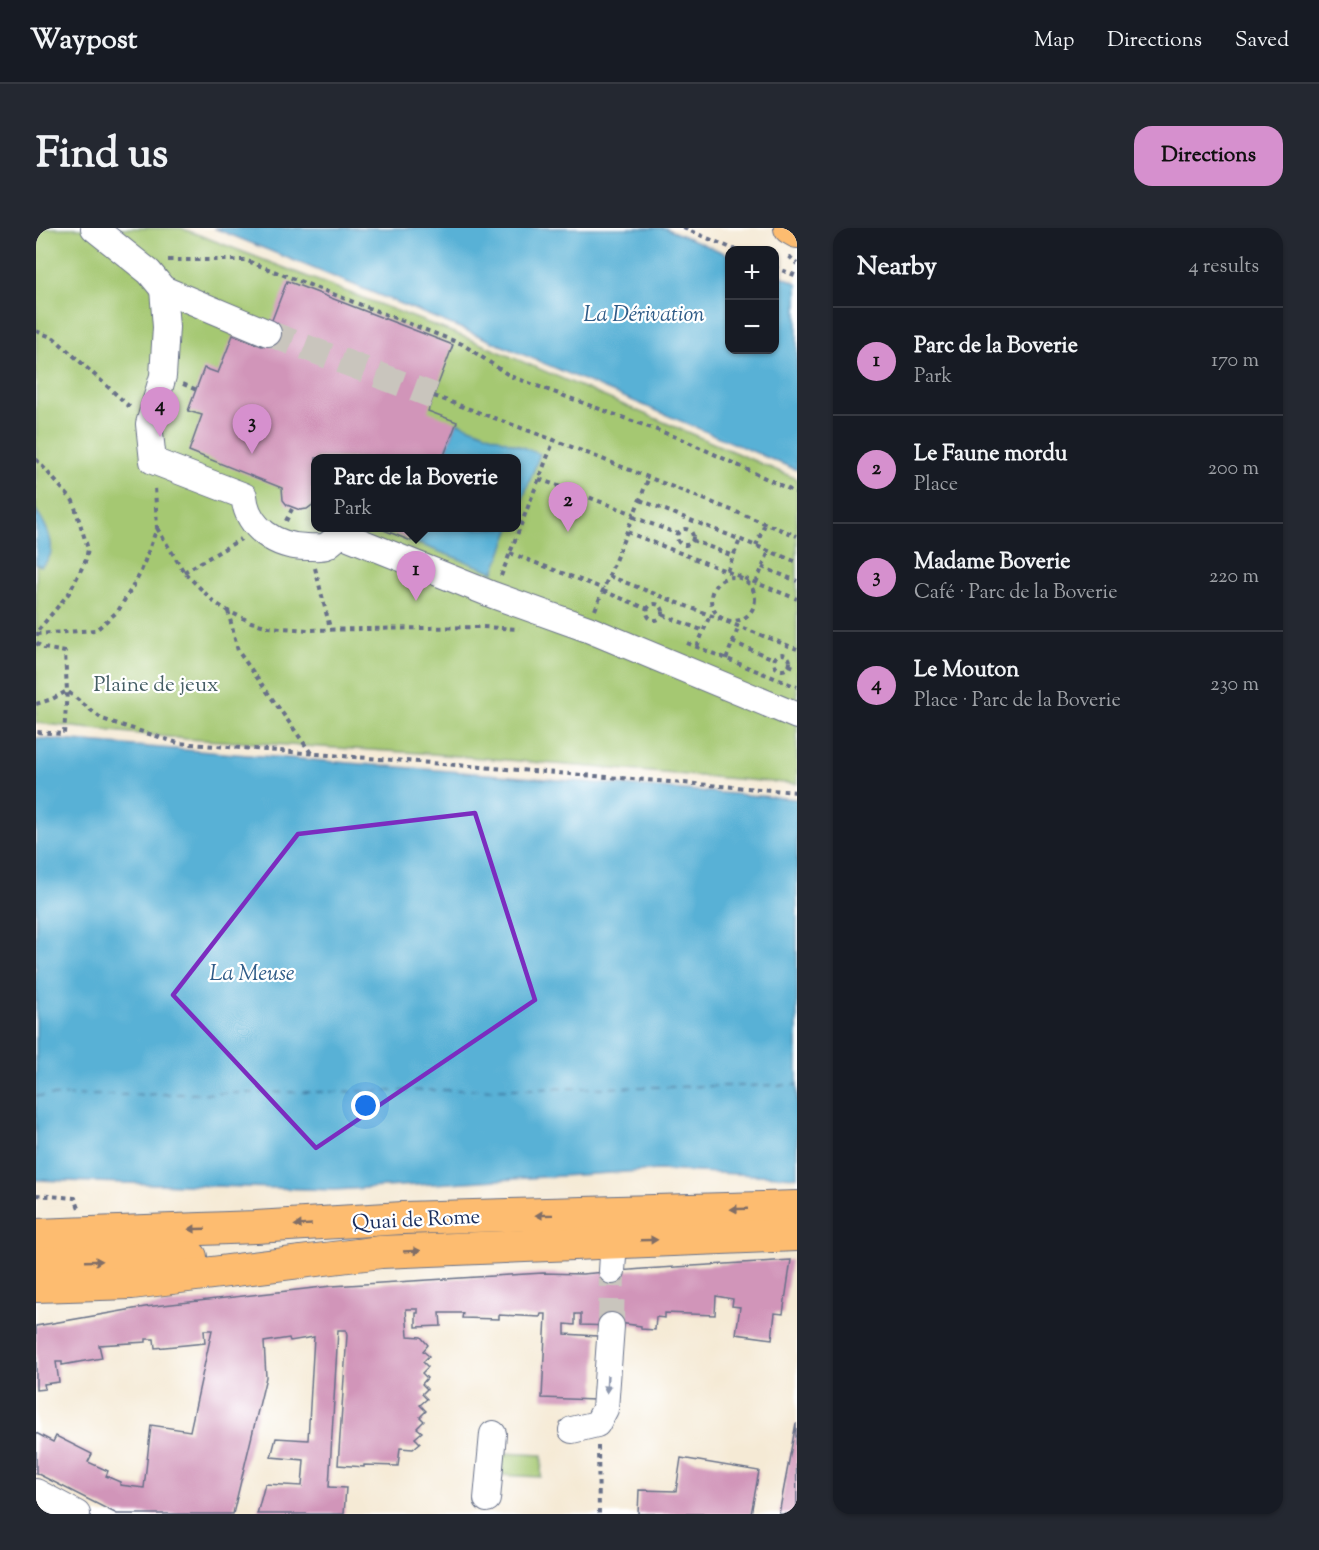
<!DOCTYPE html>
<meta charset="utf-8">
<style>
:root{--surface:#171b24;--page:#242831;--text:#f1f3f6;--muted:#9ea1a6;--line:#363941;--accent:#d690ce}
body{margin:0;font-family:"Sorts Mill Goudy",serif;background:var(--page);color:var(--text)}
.controls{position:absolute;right:18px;top:18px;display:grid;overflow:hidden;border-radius:12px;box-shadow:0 2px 4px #0004}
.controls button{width:54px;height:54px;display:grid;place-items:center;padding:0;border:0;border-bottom:2px solid var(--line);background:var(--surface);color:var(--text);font:30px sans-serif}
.you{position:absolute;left:330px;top:878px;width:21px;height:21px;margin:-15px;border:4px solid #fff;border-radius:50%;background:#1a73e8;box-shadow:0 0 0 9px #1a73e833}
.badge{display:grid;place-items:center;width:39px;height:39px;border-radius:50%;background:var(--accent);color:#111;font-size:20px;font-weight:700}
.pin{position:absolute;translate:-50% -50px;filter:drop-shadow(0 2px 3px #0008)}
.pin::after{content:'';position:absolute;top:32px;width:21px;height:18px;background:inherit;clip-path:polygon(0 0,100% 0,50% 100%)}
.popup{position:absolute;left:275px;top:226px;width:210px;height:78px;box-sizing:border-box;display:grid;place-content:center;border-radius:12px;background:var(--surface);filter:drop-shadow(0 2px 4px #0005);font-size:20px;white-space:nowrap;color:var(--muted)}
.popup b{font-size:22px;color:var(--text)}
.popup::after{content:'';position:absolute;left:50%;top:100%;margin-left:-12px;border:12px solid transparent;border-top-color:var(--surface)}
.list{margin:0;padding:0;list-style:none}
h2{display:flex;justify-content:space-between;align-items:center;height:78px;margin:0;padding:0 24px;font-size:26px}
h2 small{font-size:20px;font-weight:400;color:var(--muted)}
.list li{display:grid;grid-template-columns:39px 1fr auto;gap:18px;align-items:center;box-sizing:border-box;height:108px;padding:0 24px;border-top:2px solid var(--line)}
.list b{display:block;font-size:22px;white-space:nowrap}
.list p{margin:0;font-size:20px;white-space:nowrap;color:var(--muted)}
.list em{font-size:20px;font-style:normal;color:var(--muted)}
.map{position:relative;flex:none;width:761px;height:1286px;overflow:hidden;border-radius:18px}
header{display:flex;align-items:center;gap:36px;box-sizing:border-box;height:84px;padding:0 30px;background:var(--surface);border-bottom:2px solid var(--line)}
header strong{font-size:28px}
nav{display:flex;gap:33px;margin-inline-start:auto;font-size:21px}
.intro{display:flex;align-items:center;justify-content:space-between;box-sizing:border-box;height:144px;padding:0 36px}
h1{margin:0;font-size:42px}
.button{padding:15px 27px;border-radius:18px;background:var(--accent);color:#111;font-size:21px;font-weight:700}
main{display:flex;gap:36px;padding:0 36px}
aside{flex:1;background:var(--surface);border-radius:18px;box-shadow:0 2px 4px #0004}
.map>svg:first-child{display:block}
</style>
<header>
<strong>Waypost</strong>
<nav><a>Map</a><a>Directions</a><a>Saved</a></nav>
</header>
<div class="intro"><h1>Find us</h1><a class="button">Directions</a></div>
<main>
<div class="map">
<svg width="761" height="1286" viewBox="0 0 761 1286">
<rect width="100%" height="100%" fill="#fff"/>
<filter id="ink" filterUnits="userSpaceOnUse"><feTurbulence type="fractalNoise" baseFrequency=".0167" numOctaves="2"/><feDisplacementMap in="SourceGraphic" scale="12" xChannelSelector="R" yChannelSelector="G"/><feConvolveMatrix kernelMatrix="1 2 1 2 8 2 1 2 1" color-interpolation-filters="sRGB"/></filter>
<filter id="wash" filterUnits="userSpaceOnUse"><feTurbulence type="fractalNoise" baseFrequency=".008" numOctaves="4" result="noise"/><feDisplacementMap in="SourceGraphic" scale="24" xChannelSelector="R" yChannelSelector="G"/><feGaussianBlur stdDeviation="1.35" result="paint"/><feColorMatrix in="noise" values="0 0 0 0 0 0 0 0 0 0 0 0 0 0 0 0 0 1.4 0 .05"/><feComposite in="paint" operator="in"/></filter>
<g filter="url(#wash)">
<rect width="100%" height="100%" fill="#f5ead5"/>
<g fill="#a5c872" stroke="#607c68" stroke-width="1.5" fill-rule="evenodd">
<path d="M0,0H145L431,110L761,251V556L384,525L151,511L0,495ZM280,230H481V300H280Z"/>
<path d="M465,1225L506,1227L505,1249L464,1247Z"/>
</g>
<g fill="#58b1d6" stroke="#3a709a" stroke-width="1.5">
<path d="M178,0H629L693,27L694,122H738L739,45L761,55V242L429,102Z"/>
<path d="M421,194L504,226L481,286V230H426L409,224Z"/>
<path d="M0,282C10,297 26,325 5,338L0,336Z"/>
<path d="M380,300H475L458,344L375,313Z"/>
<path d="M0,510L761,571V949L623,942L299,962L0,952Z"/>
</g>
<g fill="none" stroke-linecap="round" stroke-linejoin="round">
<path stroke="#305c88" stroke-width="1.5" stroke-dasharray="8 6" stroke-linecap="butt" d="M0,868L761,857"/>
</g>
<g id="blocks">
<g fill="#d195b9">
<path d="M251,53L417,117L392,183L421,194L407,230H280L279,275L271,281L264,282L251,277L247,272L246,260L153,223L166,187L152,183L168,140L182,145L197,107L226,118Z"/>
<path d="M343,300H380L375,313Z"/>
<path d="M755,1032L747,1086L739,1085L736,1111L700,1106L704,1079L696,1078L697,1071L680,1068L679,1087L629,1085V1090L620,1089L619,1102L605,1101V1098L583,1095L584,1083L579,1082L578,1098L545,1097V1086H539V1097L529,1096V1106L561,1108L559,1172L506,1170L510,1086H505L504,1089L463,1087V1091L426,1090L427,1085H404L405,1098L380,1099V1085H382V1081H370L372,1108L385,1109L392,1117L387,1123L393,1128L387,1134L392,1139L386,1145L391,1150L386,1156L391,1161L386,1166L391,1171L384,1177L390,1183L384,1189L388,1193L381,1200L386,1204L379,1210L384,1215L377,1221L364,1220L362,1238L328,1237V1239L302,1237L311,1107L310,1102H302L293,1259L310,1260L308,1286H221L229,1256L266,1258L268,1232L235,1229L240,1210L272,1212L278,1109L254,1113L253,1110L228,1114L230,1149L197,1286H81L0,1245V1205L17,1214L20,1208L56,1226L52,1234L72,1243L70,1248L84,1254V1257L108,1260L115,1197L154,1203L176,1102H168L169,1115L119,1120L118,1111H110V1114L63,1117L66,1130L26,1137V1134H20L23,1154L8,1156L9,1161L0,1162V1098L109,1079L296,1058L507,1045L546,1046L607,1041Z"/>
<path d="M760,1195L761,1286H743Z"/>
<path d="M645,1230L723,1243L715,1286H602L603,1262L640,1263Z"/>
</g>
</g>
</g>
<g filter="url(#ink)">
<use href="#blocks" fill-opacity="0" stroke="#677088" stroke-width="1.5"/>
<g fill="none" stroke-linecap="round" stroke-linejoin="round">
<g stroke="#c9c5bd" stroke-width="26" stroke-dasharray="26 13" stroke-linecap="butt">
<path d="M232,105L398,168"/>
<path d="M575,1098L576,1043"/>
</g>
<defs>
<g id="minor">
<path d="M58,0L113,44L127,61L232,105"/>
<path d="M127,61L130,99L127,148L113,196L117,233L208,268C211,300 240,319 271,319C277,319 285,320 290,318C295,315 300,310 305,306L457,367L552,401L761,488"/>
<path d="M576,1043L578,1013"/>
<path d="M536,1202L561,1196L569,1181L575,1098"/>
<path d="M0,1264L41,1286"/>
<path d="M451,1271L457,1206"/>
</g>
<g id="major">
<path d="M754,0L761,4"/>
<path d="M0,1007L220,999L367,990L761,979"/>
<path d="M0,1035L155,1029"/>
<path d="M0,1058L96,1055L345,1024L761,1007"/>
</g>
</defs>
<use href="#minor" stroke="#677088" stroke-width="28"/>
<use href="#major" stroke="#677088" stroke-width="34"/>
<g stroke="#677088" stroke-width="4" stroke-dasharray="4.5 4.5" stroke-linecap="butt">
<path d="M647,0L700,22"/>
<path d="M753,28L761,36"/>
<path d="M132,32H209L426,116L474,148L648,212L761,265"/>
<path d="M738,39L761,48"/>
<path d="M0,103L18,110L94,179"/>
<path d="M147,156L161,162"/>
<path d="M398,168L518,212L761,308"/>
<path d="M0,231L37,273L52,321L50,332L33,365L0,405"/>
<path d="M503,251L598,286"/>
<path d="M604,272L761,334"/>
<path d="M597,289L642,306"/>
<path d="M250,293L256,281"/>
<path d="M121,300L148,344L178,374L192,383L215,394L233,399L273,402L445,399L483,401"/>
<circle cx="649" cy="309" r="8"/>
<path d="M591,304L761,371"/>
<path d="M656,312L697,328"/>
<path d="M720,318L729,296"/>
<path d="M474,325L568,361"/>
<path d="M726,339L761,353"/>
<path d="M279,340L294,400"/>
<path d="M691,343L704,312"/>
<path d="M148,344L205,311"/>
<path d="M465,348L518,212"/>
<path d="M573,348L761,421"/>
<circle cx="697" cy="371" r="22"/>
<path d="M720,355L733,323"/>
<path d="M567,363L612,381"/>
<circle cx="619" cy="384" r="8"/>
<path d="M559,382L613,249"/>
<path d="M192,383L202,423L275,525"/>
<path d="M627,387L668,403"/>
<path d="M0,406L60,402L82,383L104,346L121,300L119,258"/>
<path d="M696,414L738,431"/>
<path d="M0,415L8,420L29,424L31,463L66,491L142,515L761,564"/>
<path d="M651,415L761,459"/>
<path d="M661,419L674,387"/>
<circle cx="746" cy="434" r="8"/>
<path d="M690,431L703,398"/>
<path d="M753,437L761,440"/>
<path d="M0,476L16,471L31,463L28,506L0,504"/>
<path d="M0,967L39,970L43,980"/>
<path d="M562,1218L563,1286"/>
</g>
<use href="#minor" stroke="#fff" stroke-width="26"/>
<use href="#major" stroke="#fdbc6f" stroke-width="32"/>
</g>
<defs><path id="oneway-solid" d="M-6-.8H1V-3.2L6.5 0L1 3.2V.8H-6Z" transform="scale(1.5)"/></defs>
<g fill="#816e66">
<use href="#oneway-solid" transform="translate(703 981) rotate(178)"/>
<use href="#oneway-solid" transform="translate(508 987) rotate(179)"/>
<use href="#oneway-solid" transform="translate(267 997) rotate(177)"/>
<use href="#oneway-solid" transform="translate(161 1001) rotate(178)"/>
<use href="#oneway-solid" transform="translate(613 1012) rotate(-2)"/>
<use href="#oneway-solid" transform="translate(376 1023) rotate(-3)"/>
<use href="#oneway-solid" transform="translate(58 1033) rotate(-2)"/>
</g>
<use fill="#8d97ae" href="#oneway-solid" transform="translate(571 1156) rotate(93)"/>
</g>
<path fill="none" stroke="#7b2cbf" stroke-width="4.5" stroke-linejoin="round" d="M439,585L499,772L280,920L137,767L262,606Z"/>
<g text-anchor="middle" stroke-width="4.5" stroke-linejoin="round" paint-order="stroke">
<g font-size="21" fill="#445d64" stroke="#fff">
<text x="120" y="463">Plaine de jeux</text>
</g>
<g font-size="21" fill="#1b2f5e" stroke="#fff">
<text transform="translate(380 991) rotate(-3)" y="7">Quai de Rome</text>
</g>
<g font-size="22" font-style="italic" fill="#305c88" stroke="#fff">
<text x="608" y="93">La Dérivation</text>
<text x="216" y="752">La Meuse</text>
</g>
</g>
</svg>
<div class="controls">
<button>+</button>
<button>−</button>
</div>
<div class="you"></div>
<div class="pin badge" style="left:380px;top:373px">1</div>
<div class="popup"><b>Parc de la Boverie</b>Park</div>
<div class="pin badge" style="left:532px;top:304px">2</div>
<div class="pin badge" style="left:216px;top:226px">3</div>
<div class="pin badge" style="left:124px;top:209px">4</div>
</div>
<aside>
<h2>Nearby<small>4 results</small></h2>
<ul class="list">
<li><span class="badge">1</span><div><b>Parc de la Boverie</b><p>Park</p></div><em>170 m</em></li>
<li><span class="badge">2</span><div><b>Le Faune mordu</b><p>Place</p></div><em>200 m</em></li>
<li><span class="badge">3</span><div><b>Madame Boverie</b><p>Café · Parc de la Boverie</p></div><em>220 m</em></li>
<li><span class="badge">4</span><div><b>Le Mouton</b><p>Place · Parc de la Boverie</p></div><em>230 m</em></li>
</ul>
</aside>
</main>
